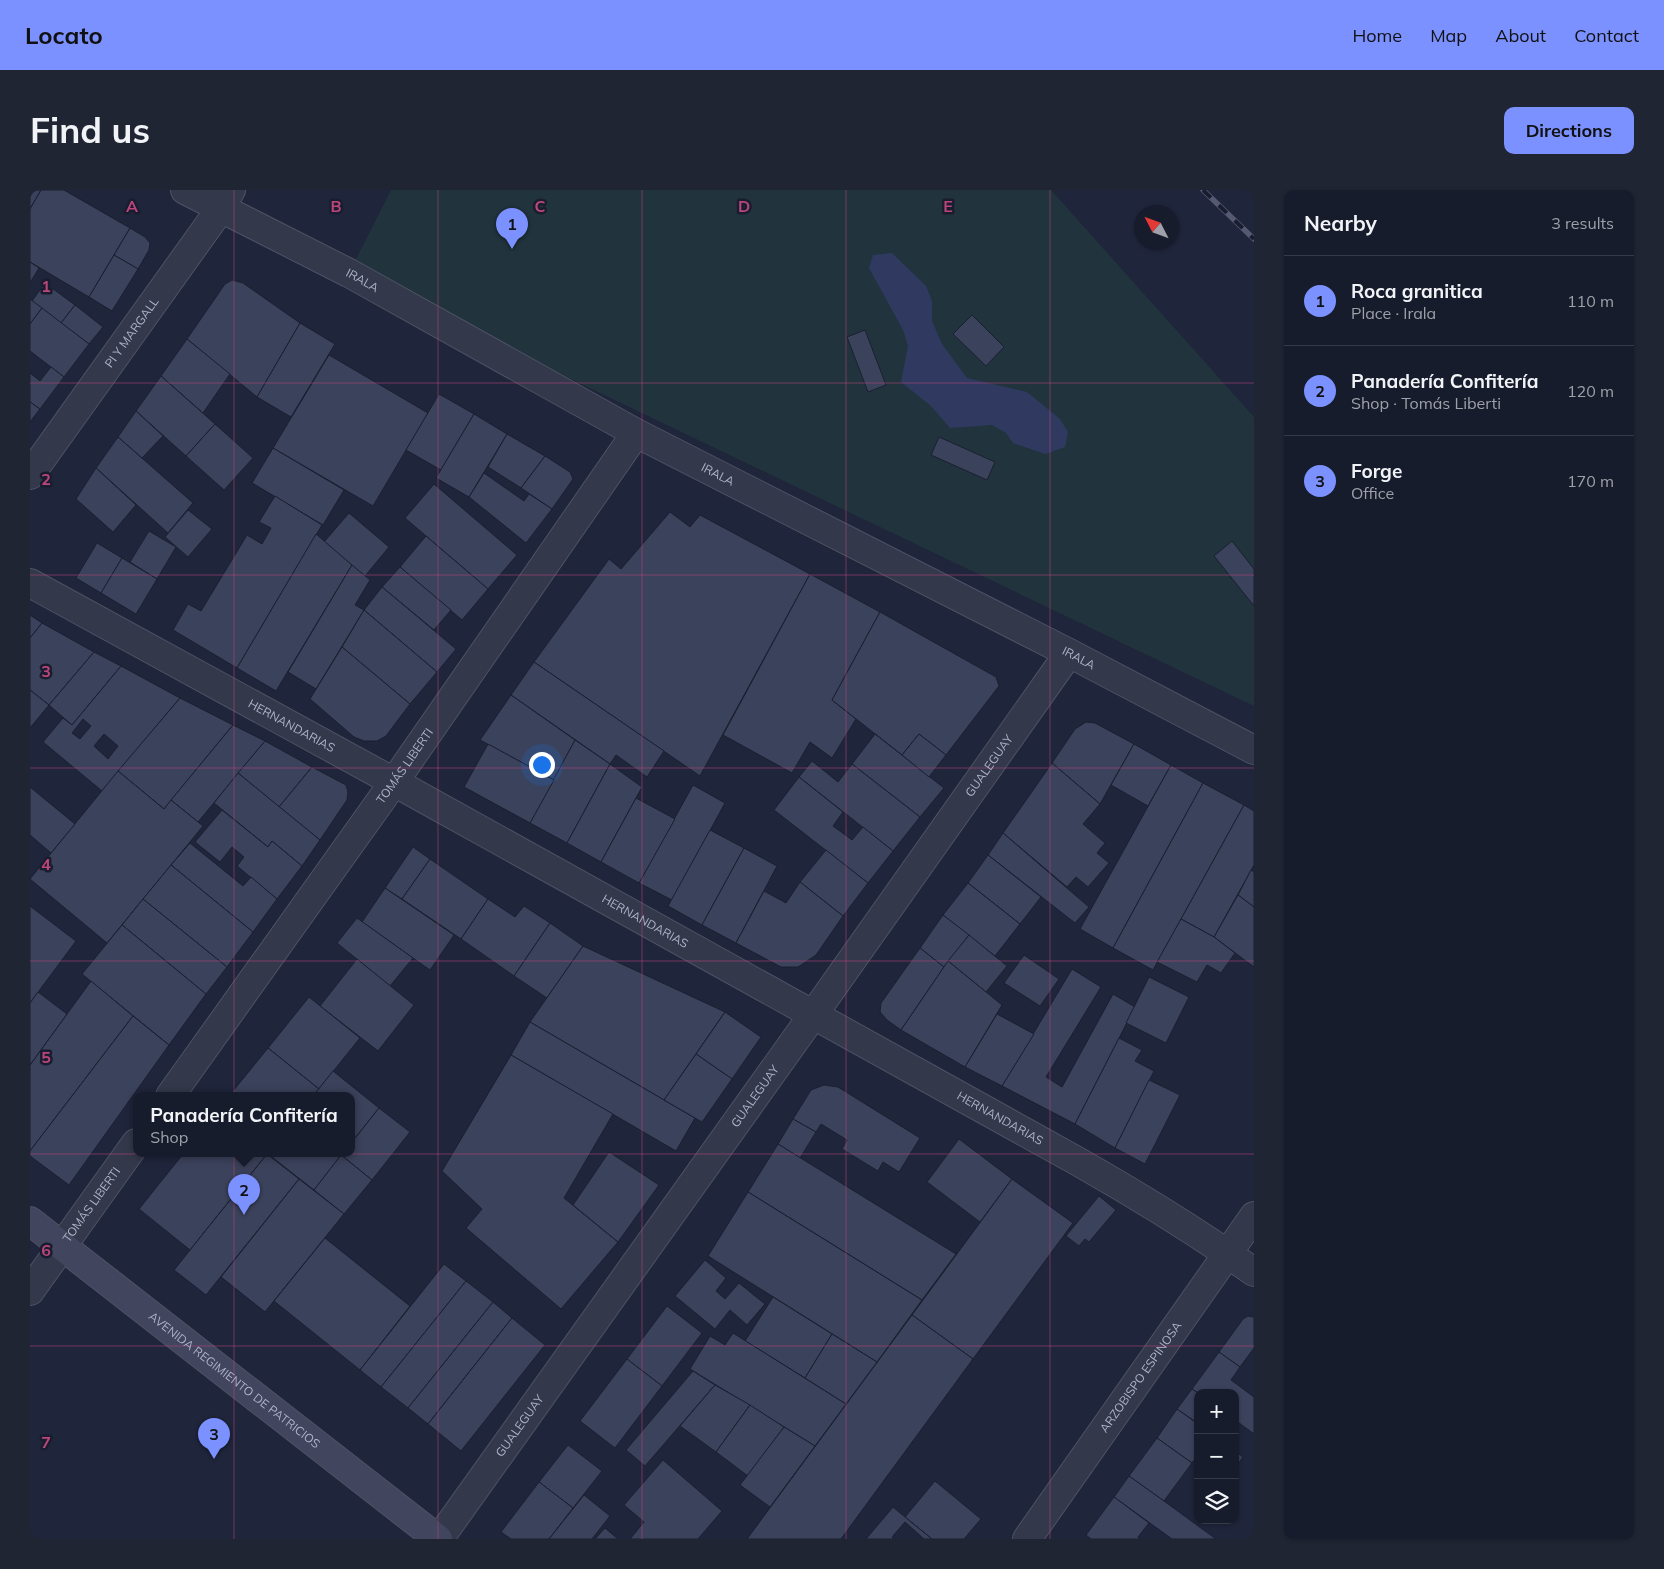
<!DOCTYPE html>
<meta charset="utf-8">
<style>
:root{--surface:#171c2c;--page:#202534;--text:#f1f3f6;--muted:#9ea1a9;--line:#363a48;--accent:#7b91ff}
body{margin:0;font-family:Mulish,sans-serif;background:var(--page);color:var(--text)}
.controls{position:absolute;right:15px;bottom:15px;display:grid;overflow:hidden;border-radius:10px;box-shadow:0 1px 4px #0004}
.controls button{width:45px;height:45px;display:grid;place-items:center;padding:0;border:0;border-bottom:1px solid var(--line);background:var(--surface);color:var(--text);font:25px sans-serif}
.compass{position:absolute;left:1104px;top:15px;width:45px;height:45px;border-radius:50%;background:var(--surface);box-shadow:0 1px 4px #0004;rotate:312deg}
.you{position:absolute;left:511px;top:574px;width:18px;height:18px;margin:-12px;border:4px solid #fff;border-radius:50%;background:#1a73e8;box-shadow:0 0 0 8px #1a73e833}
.badge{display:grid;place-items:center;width:32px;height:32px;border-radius:50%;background:var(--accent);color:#111;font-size:16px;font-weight:700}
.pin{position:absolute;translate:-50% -41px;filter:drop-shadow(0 1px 2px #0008)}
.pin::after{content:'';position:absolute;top:26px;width:18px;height:15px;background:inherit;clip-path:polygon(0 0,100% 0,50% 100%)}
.popup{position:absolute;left:103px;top:902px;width:222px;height:65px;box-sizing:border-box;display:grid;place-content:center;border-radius:10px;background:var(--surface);filter:drop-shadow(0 1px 4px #0005);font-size:16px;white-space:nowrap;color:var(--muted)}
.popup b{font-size:19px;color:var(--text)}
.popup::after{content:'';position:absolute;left:50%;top:100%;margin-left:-10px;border:10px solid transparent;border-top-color:var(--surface)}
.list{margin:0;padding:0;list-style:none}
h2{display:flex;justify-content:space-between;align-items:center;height:65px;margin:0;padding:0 20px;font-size:21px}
h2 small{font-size:16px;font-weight:400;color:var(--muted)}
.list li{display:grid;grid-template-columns:32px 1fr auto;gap:15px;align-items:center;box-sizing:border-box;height:90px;padding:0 20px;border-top:1px solid var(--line)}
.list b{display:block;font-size:19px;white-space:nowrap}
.list p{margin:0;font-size:16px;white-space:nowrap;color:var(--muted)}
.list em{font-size:16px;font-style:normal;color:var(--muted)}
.icon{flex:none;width:28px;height:28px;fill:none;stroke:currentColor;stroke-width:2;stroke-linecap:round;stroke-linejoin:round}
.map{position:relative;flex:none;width:1224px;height:1349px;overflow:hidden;border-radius:10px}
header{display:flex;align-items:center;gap:30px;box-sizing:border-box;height:70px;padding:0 25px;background:var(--accent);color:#111}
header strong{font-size:24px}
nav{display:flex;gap:28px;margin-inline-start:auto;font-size:18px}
.intro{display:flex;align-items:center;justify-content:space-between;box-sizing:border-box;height:120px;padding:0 30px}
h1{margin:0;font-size:35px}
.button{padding:12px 22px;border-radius:10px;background:var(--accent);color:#111;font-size:18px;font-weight:700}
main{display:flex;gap:30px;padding:0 30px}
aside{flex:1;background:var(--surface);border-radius:10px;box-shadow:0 1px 4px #0004}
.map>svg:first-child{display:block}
</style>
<header>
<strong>Locato</strong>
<nav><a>Home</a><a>Map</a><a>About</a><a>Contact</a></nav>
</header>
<div class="intro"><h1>Find us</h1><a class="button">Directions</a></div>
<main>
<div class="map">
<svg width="1224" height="1349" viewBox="0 0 1224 1349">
<rect width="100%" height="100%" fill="#1f253b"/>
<path fill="#21333c" d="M361,0H1021L1224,227V516L319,83Z"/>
<path fill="#303a61" d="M862,63L896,96L902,111V131L912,154L937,188L997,202L1030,229L1038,242L1035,257L1015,264L983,253L976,243L962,235L920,238L901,216L871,192L878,156L873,140L839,78L843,65Z"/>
<g fill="#3b425b" stroke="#1b1f31" fill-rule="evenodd">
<path d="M0,0H11L0,19Z"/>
<path d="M11,0H34L100,38L59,107L0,72V19Z"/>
<path d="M100,38L115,47L120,53L119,60L108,79L84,65Z"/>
<path d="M84,65L108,79L82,121L59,107Z"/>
<path d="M0,72L9,78L0,93Z"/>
<path d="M202,90L213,93L270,133L227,207L157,149L195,94Z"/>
<path d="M15,93L45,115L31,133L2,111Z"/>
<path d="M0,109L12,118L0,134Z"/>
<path d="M45,115L73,137L59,154L31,133Z"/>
<path d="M12,118L59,154L34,187L0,161V134Z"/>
<path d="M942,125L974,157L956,176L923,144Z"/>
<path d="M270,133L305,154L261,227L227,207Z"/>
<path d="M835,140L856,195L838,202L817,147Z"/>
<path d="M157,149L200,184L173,223L131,186Z"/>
<path d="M299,165L398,223L343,316L243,258Z"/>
<path d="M21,177L34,187L10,219L0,212V183L10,191Z"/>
<path d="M131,186L185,234L156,266L106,221Z"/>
<path d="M409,204L444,224L411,280L376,260Z"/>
<path d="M0,212L10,219L0,232Z"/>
<path d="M106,221L133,246L112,268L88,247Z"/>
<path d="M444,224L477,244L439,307L406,288Z"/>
<path d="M185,234L223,268L194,300L156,266Z"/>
<path d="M477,244L515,266L491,298L458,277Z"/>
<path d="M88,247L163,313L138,343L66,278Z"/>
<path d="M909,247L965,272L957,290L901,265Z"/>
<path d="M243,258L314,300L293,335L222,293Z"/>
<path d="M515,266L540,282L543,289L522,319L491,298Z"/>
<path d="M66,278L106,315L83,342L46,309Z"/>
<path d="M454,283L494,311L499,304L522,319L496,353L439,307Z"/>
<path d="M404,294L487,365L458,399L375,328Z"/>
<path d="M245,306L292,335L207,478L143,440L158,414L171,421L217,345L232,354L241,338L229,332Z"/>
<path d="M158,320L182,339L158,367L135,347Z"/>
<path d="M640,322L660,337L670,325L780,384L670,586L504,472L579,369L591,379Z"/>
<path d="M319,323L359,357L335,386L294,352Z"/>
<path d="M119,341L146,357L127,389L100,372Z"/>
<path d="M286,344L322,375L246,501L207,478Z"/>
<path d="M396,346L458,399L432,430L370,377Z"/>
<path d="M1202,351L1224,379V416L1184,366Z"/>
<path d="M67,353L92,368L71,403L46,388Z"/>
<path d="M92,368L127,389L106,424L71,403Z"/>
<path d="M322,375L340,390L325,415L334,420L286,499L258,482Z"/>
<path d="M370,377L421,420L404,440L352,397Z"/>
<path d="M780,384L850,422L802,510L826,529L802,568L780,552L762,583L693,545Z"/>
<path d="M352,397L426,459L407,482L334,420Z"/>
<path d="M334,420L407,482L380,514L312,457Z"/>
<path d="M850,422L966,487L969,496L916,565L889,544L872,565L802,510Z"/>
<path d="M0,425L12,433L0,448Z"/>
<path d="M12,433L64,462L19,515L0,500V448Z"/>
<path d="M312,457L380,514L356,546L347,551H334L324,547L280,509Z"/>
<path d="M64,462L91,476L42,535L19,515Z"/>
<path d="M504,472L634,561L617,587L586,565L580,574L481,505Z"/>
<path d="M91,476L150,508L72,601L13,552L33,528L42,535ZM53,529L61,536L50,549L42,543ZM74,544L88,556L78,569L64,556Z"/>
<path d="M0,500L19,515L0,538Z"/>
<path d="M481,505L545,550L524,590L450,550Z"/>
<path d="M150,508L203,535L134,619L88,581Z"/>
<path d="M1056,532L1065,533L1104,554L1070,614L1022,573L1045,539Z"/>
<path d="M203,535L235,551L168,632L141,610Z"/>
<path d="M845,544L914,598L890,627L822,574Z"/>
<path d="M889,544L916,565L899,587L872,565Z"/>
<path d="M545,550L580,574L537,653L500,633Z"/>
<path d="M235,551L282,577L249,617L208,583Z"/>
<path d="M458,554L524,590L500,633L434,597Z"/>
<path d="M1104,554L1141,575L1118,616L1081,595Z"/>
<path d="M782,571L808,592L822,574L890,627L863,661L769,587Z"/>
<path d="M1022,573L1070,614L1053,634L1075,653L1067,663L1079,673L1058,697L1046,687L1037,697L973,643Z"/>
<path d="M580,574L612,597L571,672L537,653Z"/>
<path d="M1141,575L1173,593L1083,758L1050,739Z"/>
<path d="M282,577L316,595L318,602L317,610L290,650L249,617Z"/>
<path d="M88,581L134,619L141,610L173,636L77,753L0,689Z"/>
<path d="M208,583L290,650L272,676L242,651L238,657L184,613Z"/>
<path d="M769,587L813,622L803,636L822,650L833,637L863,661L838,693L744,620Z"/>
<path d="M1173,593L1214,615L1123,780L1083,758Z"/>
<path d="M663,595L695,613L642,710L609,693Z"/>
<path d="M0,597L45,634L21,663L0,645Z"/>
<path d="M606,608L645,629L609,693L571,672Z"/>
<path d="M1214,615L1224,621V675L1184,747L1151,729Z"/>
<path d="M192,620L238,657L242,651L272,676L247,709L207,676L214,667L202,657L190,672L165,652Z"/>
<path d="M680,640L714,658L672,735L638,716Z"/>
<path d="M973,643L1059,717L1045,733L958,665Z"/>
<path d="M160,653L213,696L221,687L247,709L223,742L141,675Z"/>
<path d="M383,657L400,669L372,709L355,698Z"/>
<path d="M714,658L747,676L706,753L672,735Z"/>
<path d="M796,660L838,693L813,726L770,692Z"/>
<path d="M958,665L1011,707L990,734L938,693Z"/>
<path d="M400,669L458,709L431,749L372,709Z"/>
<path d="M141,675L223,742L197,777L113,709Z"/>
<path d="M1221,680L1224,682V717L1208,705Z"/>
<path d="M770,692L813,726L786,765L768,777H751L706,753L734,701L756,713Z"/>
<path d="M938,693L990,734L965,766L913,725Z"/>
<path d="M355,698L424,745L400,780L332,732Z"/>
<path d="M1208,705L1224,717V777L1184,747Z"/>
<path d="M113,709L197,777L176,804L92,735Z"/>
<path d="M458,709L485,727L494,716L520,733L484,786L431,749Z"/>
<path d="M0,716L46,751L0,813Z"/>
<path d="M913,725L939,745L914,777L890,758Z"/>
<path d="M327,728L383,768L360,796L307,753Z"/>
<path d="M1151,729L1184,747L1205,763L1191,783L1177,775L1167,792L1127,772Z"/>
<path d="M520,733L553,756L517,808L484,786Z"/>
<path d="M92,735L176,804L139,855L52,784Z"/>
<path d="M939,745L977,776L956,802L918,771Z"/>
<path d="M553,756L695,822L634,910L500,832Z"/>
<path d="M890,758L914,777L871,840L857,830L850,822L851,813Z"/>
<path d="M994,765L1029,789L1010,816L974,793Z"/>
<path d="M327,769L384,815L348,861L290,816Z"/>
<path d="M918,771L972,815L935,877L871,840Z"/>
<path d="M1042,779L1071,797L1016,887L1032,897L1083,804L1105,817L1045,934L972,896Z"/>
<path d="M1119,787L1159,807L1136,853L1096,833Z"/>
<path d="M61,791L103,826L0,961V875Z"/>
<path d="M8,802L37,824L0,875V813Z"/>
<path d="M279,807L330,848L289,899L238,858Z"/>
<path d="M695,822L731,847L702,889L666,864Z"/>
<path d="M967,824L1004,844L972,896L935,877Z"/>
<path d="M103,826L139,855L39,995L0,966V961Z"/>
<path d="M500,832L665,928L646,961L481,865Z"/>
<path d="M1089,848L1112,860L1105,871L1124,881L1085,958L1045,934Z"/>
<path d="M238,858L289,899L283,906H199Z"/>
<path d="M666,864L702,889L672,932L634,910Z"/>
<path d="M481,865L583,924L534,1008L588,1052L531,1119L436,1038L452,1019L412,981Z"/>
<path d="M303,881L349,918L322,952V906H283Z"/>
<path d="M1119,890L1150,905L1115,974L1085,958Z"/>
<path d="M794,895L808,897L890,948L869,982L853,972L848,981L812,959L817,950L791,934L786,942L763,929L781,900Z"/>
<path d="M349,918L380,942L342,990L311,965L322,964V952Z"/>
<path d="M763,929L786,942L770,968L748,954Z"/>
<path d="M929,949L982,989L950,1032L897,992Z"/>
<path d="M748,954L926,1064L892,1110L718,1002Z"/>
<path d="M579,962L629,995L588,1052L543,1015Z"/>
<path d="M153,964H237L160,1060L109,1019Z"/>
<path d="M237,964L269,989L176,1105L144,1080Z"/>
<path d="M238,964H312L284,1000Z"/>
<path d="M311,965L342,990L314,1024L284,1000Z"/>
<path d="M269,989L314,1024L235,1122L191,1087Z"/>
<path d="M982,989L1043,1033L943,1169L882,1125Z"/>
<path d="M718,1002L892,1110L847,1172L678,1066Z"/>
<path d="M1069,1006L1086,1020L1059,1052L1055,1049L1049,1056L1036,1046Z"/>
<path d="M295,1048L380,1116L330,1180L244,1111Z"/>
<path d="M675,1070L696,1088L686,1101L695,1109L709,1093L735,1114L717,1135L700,1120L685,1139L645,1106Z"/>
<path d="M414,1074L436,1091L351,1197L330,1180Z"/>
<path d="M436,1091L463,1112L378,1218L351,1197Z"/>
<path d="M743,1107L802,1144L775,1188L715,1151Z"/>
<path d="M463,1112L482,1128L398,1234L378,1218Z"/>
<path d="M637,1116L672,1143L632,1196L597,1169Z"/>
<path d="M882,1125L943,1169L811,1349H717Z"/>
<path d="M1218,1126L1224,1127V1158L1210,1177L1189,1162L1213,1129Z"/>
<path d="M482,1128L515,1155L431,1261L398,1234Z"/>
<path d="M703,1143L816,1214L785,1256L660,1179L680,1146L695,1155Z"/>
<path d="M802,1144L847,1172L816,1214L775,1188Z"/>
<path d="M1189,1162L1210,1177L1201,1190L1224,1207V1244L1205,1230V1203H1168L1162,1199Z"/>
<path d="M597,1169L632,1196L585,1258L550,1231Z"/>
<path d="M663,1181L685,1195L615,1276L596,1260Z"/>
<path d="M685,1195L720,1215L686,1262L650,1236Z"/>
<path d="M1162,1199L1168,1203V1230L1166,1232L1147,1219Z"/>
<path d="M720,1215L754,1237L718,1286L686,1262Z"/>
<path d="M1147,1219L1168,1234V1265L1162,1273L1127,1248Z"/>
<path d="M754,1237L785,1256L740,1317L710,1295Z"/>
<path d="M1127,1248L1162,1273L1134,1311L1099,1286Z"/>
<path d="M538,1255L572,1281L543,1318L509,1292Z"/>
<path d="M1205,1261L1213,1267L1205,1278Z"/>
<path d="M633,1270L692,1321L668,1349H600L614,1332L594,1315Z"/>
<path d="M1099,1286L1134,1311L1186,1349H1142L1084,1307Z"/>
<path d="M905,1291L951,1329L934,1349H902L875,1327Z"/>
<path d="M509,1292L543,1318L519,1349H481L471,1342Z"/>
<path d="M554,1305L580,1326L562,1349H519Z"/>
<path d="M1084,1307L1119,1333L1108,1347L1110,1349H1061L1056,1345Z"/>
<path d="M863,1317L875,1327L902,1349H894L875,1332L862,1347L864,1349H836Z"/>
<path d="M575,1338L588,1349H565Z"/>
</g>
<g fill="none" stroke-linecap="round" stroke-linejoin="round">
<defs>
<g id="street">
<path id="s1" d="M155,0L319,83L606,243L1039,463L1224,560"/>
<path id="s2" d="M0,285L191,18L201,0"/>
<path id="s3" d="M0,393L364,592L1047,971C1107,1005 1167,1042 1224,1082"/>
<path id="s4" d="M140,906L364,592L606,243"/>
<path id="s5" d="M0,1101L106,953"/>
<path id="s6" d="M409,1349L783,825L1039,463"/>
<path id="s7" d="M997,1349L1224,1026"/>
</g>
<g id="secondary">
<path id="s8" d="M0,1031L408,1349"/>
</g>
</defs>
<use href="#street" stroke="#4e5265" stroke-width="30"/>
<use href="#secondary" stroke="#4e5265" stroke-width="30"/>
<use href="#street" stroke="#33384b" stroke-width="28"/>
<use href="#secondary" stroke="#41455e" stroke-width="28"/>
<defs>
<path id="rail" d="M1173,0L1224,49"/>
</defs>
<use href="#rail" stroke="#555a72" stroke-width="5.5"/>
<use href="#rail" stroke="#191d2f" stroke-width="4" stroke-dasharray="11" stroke-linecap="butt"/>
</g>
<path fill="none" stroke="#bc467b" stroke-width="1" stroke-opacity="0.55" d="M204,0V1349M408,0V1349M612,0V1349M816,0V1349M1020,0V1349M0,193H1224M0,385H1224M0,578H1224M0,771H1224M0,964H1224M0,1156H1224"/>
<g text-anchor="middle" stroke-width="5" stroke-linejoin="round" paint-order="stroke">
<g font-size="12" fill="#aeb2c7" stroke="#191d2f">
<text dy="4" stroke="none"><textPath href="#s1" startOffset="199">IRALA</textPath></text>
<text dy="4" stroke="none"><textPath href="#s2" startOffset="175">PI Y MARGALL</textPath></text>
<text dy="4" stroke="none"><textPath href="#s1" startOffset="604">IRALA</textPath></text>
<text dy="4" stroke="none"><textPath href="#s1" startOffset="1009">IRALA</textPath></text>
<text dy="4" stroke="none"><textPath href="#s3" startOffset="298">HERNANDARIAS</textPath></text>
<text dy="4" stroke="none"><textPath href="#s4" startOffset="405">TOMÁS LIBERTI</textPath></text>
<text dy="4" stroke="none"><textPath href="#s6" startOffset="949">GUALEGUAY</textPath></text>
<text dy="4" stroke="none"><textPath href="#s3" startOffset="702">HERNANDARIAS</textPath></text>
<text dy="4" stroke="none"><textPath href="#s6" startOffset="544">GUALEGUAY</textPath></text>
<text dy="4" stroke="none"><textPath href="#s3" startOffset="1108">HERNANDARIAS</textPath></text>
<text dy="4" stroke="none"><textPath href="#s5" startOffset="106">TOMÁS LIBERTI</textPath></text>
<text dy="4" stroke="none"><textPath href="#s7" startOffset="198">ARZOBISPO ESPINOSA</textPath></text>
<text dy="4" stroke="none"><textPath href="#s8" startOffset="259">AVENIDA REGIMIENTO DE PATRICIOS</textPath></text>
<text dy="4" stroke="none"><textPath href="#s6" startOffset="139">GUALEGUAY</textPath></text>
</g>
</g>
<g font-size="16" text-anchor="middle" font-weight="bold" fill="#bc467b" stroke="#191d2f" stroke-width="5" stroke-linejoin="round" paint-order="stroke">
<text x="102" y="22">A</text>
<text x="306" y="22">B</text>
<text x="510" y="22">C</text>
<text x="714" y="22">D</text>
<text x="918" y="22">E</text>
<text x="16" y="102">1</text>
<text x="16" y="295">2</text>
<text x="16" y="487">3</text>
<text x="16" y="680">4</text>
<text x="16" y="873">5</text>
<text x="16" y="1066">6</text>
<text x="16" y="1258">7</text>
</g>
</svg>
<div class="controls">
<button>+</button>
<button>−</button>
<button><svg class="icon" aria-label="layers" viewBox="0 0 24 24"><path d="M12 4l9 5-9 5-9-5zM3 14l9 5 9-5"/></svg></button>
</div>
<svg class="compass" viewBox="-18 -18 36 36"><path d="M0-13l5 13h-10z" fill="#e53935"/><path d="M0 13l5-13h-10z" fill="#9ea1a9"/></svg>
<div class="you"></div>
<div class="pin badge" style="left:482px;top:59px">1</div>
<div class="pin badge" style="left:214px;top:1025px">2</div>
<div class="popup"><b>Panadería Confitería</b>Shop</div>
<div class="pin badge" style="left:184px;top:1269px">3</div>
</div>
<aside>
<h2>Nearby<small>3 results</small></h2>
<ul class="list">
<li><span class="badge">1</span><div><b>Roca granitica</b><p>Place · Irala</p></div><em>110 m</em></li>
<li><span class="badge">2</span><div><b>Panadería Confitería</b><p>Shop · Tomás Liberti</p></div><em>120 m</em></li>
<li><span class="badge">3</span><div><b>Forge</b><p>Office</p></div><em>170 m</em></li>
</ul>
</aside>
</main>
